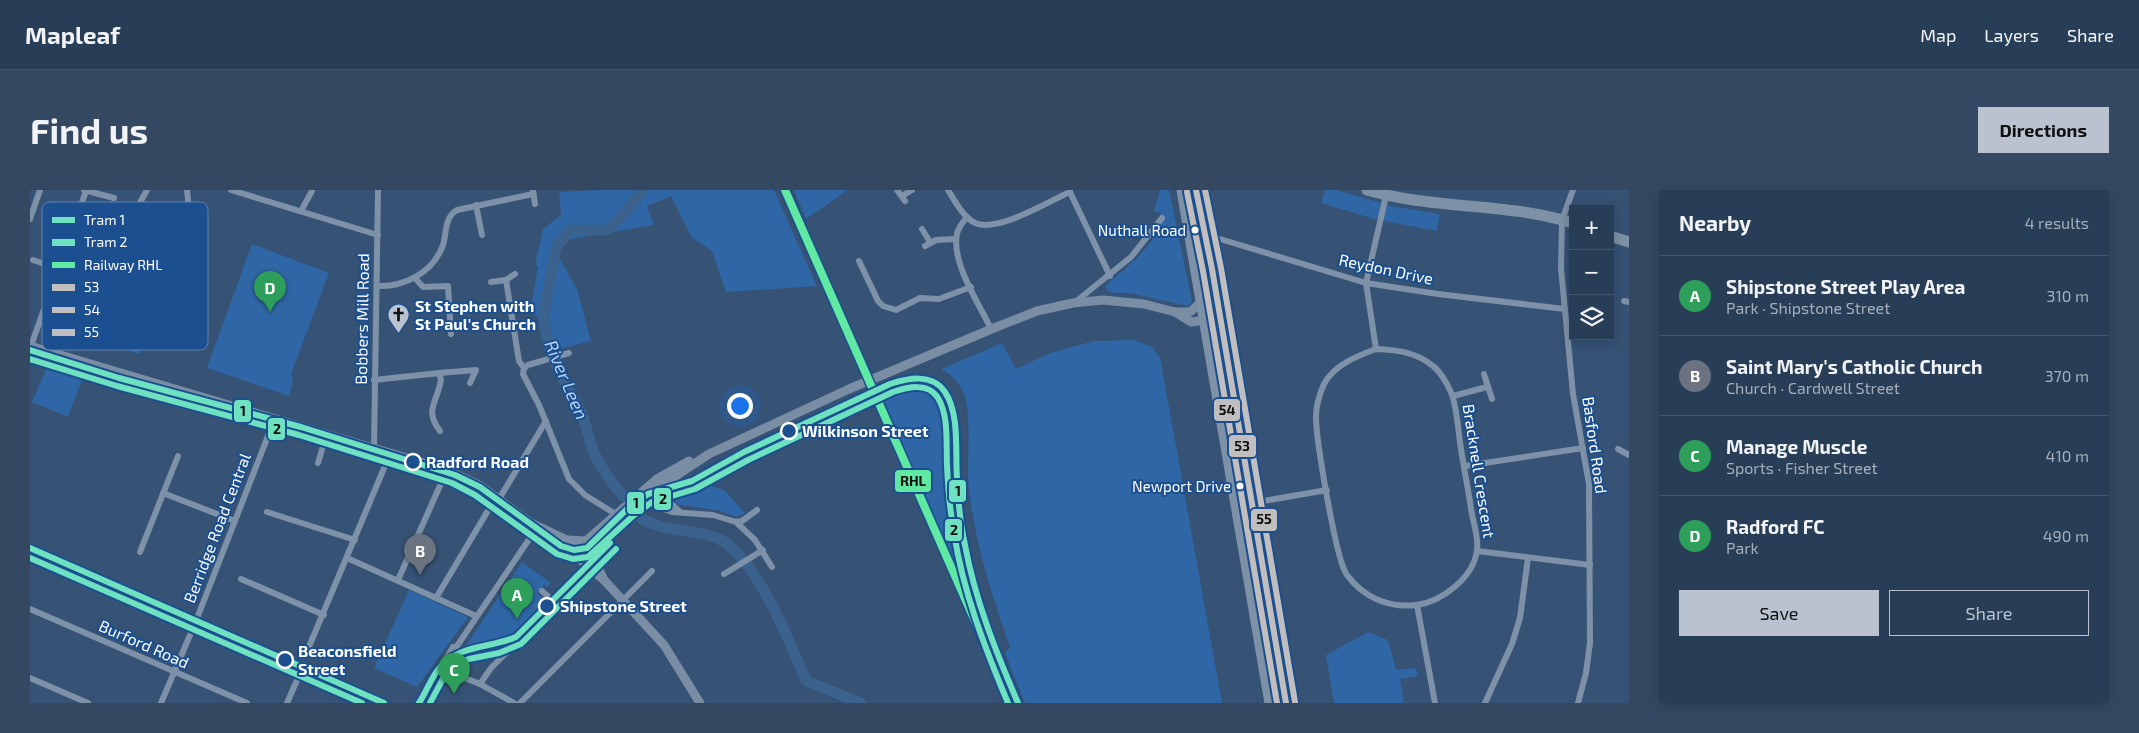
<!DOCTYPE html>
<meta charset="utf-8">
<style>
:root{--surface:#283e57;--page:#344961;--text:#f1f3f6;--muted:#a5aeba;--line:#44576d;--accent:#b9c2ce}
body{margin:0;font-family:"Exo 2",sans-serif;background:var(--page);color:var(--text)}
.controls{position:absolute;right:15px;top:15px;display:grid;overflow:hidden;border-radius:0px;box-shadow:0 2px 12px #0003}
.controls button{width:45px;height:45px;display:grid;place-items:center;padding:0;border:0;border-bottom:1px solid var(--line);background:var(--surface);color:var(--text);font:25px sans-serif}
.you{position:absolute;left:709px;top:215px;width:18px;height:18px;margin:-12px;border:4px solid #fff;border-radius:50%;background:#1a73e8;box-shadow:0 0 0 8px #1a73e833}
.badge{display:grid;place-items:center;width:32px;height:32px;border-radius:50%;background:var(--accent);color:#fff;font-size:16px;font-weight:700}
.pin{position:absolute;translate:-50% -41px;filter:drop-shadow(0 1px 2px #0008)}
.pin::after{content:'';position:absolute;top:26px;width:18px;height:15px;background:inherit;clip-path:polygon(0 0,100% 0,50% 100%)}
.list{margin:0;padding:0;list-style:none}
h2{display:flex;justify-content:space-between;align-items:center;height:65px;margin:0;padding:0 20px;font-size:21px}
h2 small{font-size:16px;font-weight:400;color:var(--muted)}
.list li{display:grid;grid-template-columns:32px 1fr auto;gap:15px;align-items:center;box-sizing:border-box;height:80px;padding:0 20px;border-top:1px solid var(--line)}
.list b{display:block;font-size:19px;white-space:nowrap}
.list p{margin:0;font-size:16px;white-space:nowrap;color:var(--muted)}
.list em{font-size:16px;font-style:normal;color:var(--muted)}
.actions{display:flex;gap:10px;padding:15px 20px}
.actions a{flex:1;padding:11px 0;border:1px solid var(--accent);border-radius:0px;text-align:center;font-size:18px;color:var(--accent)}
.actions .main{background:var(--accent);color:#111}
.icon{flex:none;width:28px;height:28px;fill:none;stroke:currentColor;stroke-width:2;stroke-linecap:round;stroke-linejoin:round}
.map{position:relative;flex:none;width:1599px;height:513px;overflow:hidden;border-radius:0px}
header{display:flex;align-items:center;gap:30px;box-sizing:border-box;height:70px;padding:0 25px;background:var(--surface);border-bottom:1px solid var(--line)}
header strong{font-size:24px}
nav{display:flex;gap:28px;margin-inline-start:auto;font-size:18px}
.intro{display:flex;align-items:center;justify-content:space-between;box-sizing:border-box;height:120px;padding:0 30px}
h1{margin:0;font-size:35px}
.button{padding:12px 22px;border-radius:0px;background:var(--accent);color:#111;font-size:18px;font-weight:700}
main{display:flex;gap:30px;padding:0 30px}
aside{flex:1;background:var(--surface);border-radius:0px;box-shadow:0 2px 12px #0003}
.map>svg:first-child{display:block}
</style>
<header>
<strong>Mapleaf</strong>
<nav><a>Map</a><a>Layers</a><a>Share</a></nav>
</header>
<div class="intro"><h1>Find us</h1><a class="button">Directions</a></div>
<main>
<div class="map">
<svg width="1599" height="513" viewBox="0 0 1599 513">
<rect width="100%" height="100%" fill="#365274"/>
<g fill="#2f66a5">
<path d="M569,0H744L787,96L696,102L682,61L662,48L641,6L617,16L624,35L535,50L528,65L547,99L561,151L518,162L507,126L500,123L508,77L505,75L513,39L531,25L529,2Z"/>
<path d="M764,0H818L776,29Z"/>
<path d="M1130,0H1139L1162,111L1158,116L1099,103H1083L1078,101L1075,96C1097,76 1130,54 1131,24L1124,21Z"/>
<path d="M1295,0H1306L1366,17L1410,24L1407,41L1344,29L1291,13Z"/>
<path d="M222,54L299,83L261,184L263,191L259,206L177,178Z"/>
<path d="M56,103L124,125L120,147L116,145L110,164L44,145L42,142Z"/>
<path d="M1104,150L1122,157L1130,167L1192,513H995L975,463L980,457C962,405 945,354 939,299C936,271 942,232 935,207C931,194 922,185 911,179L972,153L986,179L1020,163L1064,151Z"/>
<path d="M1190,151L1216,305L1212,308L1202,266L1183,153Z"/>
<path d="M20,170L55,182L38,227L2,212Z"/>
<path d="M888,190C900,192 911,196 916,207C926,228 920,266 921,290C925,338 936,382 948,428L848,203L869,194Z"/>
<path d="M673,293L694,300L715,323L707,327L687,320L645,314L649,299L661,294Z"/>
<path d="M1221,329L1245,471L1242,475L1238,473L1214,336Z"/>
<path d="M492,372L521,393L517,397L514,395L507,403L513,408L510,412L511,415C480,448 481,451 435,457Z"/>
<path d="M379,400L438,427L387,497L344,478Z"/>
<path d="M1338,442L1358,450L1366,480L1386,478L1388,486L1370,489L1374,513H1304L1296,465Z"/>
<path d="M472,457L458,471L445,462L432,480L427,473C430,457 459,458 472,457Z"/>
</g>
<g fill="none" stroke-linecap="round" stroke-linejoin="round">
<g stroke="#3b618d" stroke-width="11">
<path d="M593,306C582,292 570,278 563,260C559,250 557,238 553,227C538,197 512,157 514,123L526,57L540,40H577L586,33L613,0"/>
<path d="M611,328C635,343 664,338 689,349C726,367 761,454 776,491L831,513"/>
</g>
<g stroke="#7d92a8" stroke-width="6">
<path d="M54,0L84,8"/>
<path d="M201,0L348,45"/>
<path d="M503,0L505,14"/>
<path d="M867,0L875,11"/>
<path d="M918,0C925,11 933,27 945,33C968,43 1017,12 1040,2"/>
<path d="M1039,0L1080,86"/>
<path d="M1543,0L1532,30L1531,78L1543,204L1559,294L1560,453L1556,483L1548,513"/>
<path d="M872,6L882,0"/>
<path d="M446,15L452,45"/>
<path d="M107,18L117,0"/>
<path d="M271,21L282,1"/>
<path d="M937,27C933,32 928,38 927,44C921,73 949,113 961,139"/>
<path d="M0,29L10,0"/>
<path d="M892,39L900,52"/>
<path d="M42,40L70,50"/>
<path d="M1175,50L1190,49L1336,93L1408,104L1535,119"/>
<path d="M895,56L906,50L926,49"/>
<path d="M3,70L56,88"/>
<path d="M829,71L848,111L853,116L866,120L890,108L909,109L941,97"/>
<path d="M79,79L134,109"/>
<path d="M141,79L172,95"/>
<path d="M385,88L393,97L418,96L421,144"/>
<path d="M476,90L489,171L494,178"/>
<path d="M461,92L476,90L485,84"/>
<path d="M347,96C374,97 403,83 413,55C417,42 414,28 427,20L503,4"/>
<path d="M1594,111L1599,112"/>
<path d="M16,113L44,123"/>
<path d="M1044,113L1101,67L1132,28"/>
<path d="M129,124L145,130"/>
<path d="M136,147L127,142L126,134L157,34L159,19L157,0"/>
<path d="M1,156L56,1"/>
<path d="M1346,159C1367,160 1386,162 1403,176C1411,182 1420,198 1423,208C1427,222 1428,238 1430,252C1433,275 1438,297 1441,319C1443,332 1449,348 1447,360C1444,387 1412,412 1386,415C1359,418 1334,408 1317,385C1306,371 1286,249 1286,227C1286,217 1290,203 1294,194C1304,175 1327,166 1346,159Z"/>
<path d="M1346,159L1336,93L1356,6"/>
<path d="M539,163L498,175L494,178L493,184L509,215L539,289L555,305L587,325"/>
<path d="M409,183L446,180L440,193"/>
<path d="M1454,184L1462,209"/>
<path d="M344,190L409,183L411,190C407,213 394,220 410,241"/>
<path d="M1423,206L1457,197"/>
<path d="M344,259L348,0"/>
<path d="M1588,259L1599,265"/>
<path d="M288,273L297,243"/>
<path d="M1435,276L1553,258"/>
<path d="M624,298L650,322"/>
<path d="M133,303L205,331"/>
<path d="M469,309L516,231"/>
<path d="M615,312L642,322L683,325L706,332L712,331L727,320"/>
<path d="M1222,313L1297,300"/>
<path d="M237,322L325,350"/>
<path d="M706,332L725,350L742,377"/>
<path d="M1447,361L1560,375"/>
<path d="M110,362L148,266"/>
<path d="M0,363L156,429L172,433L354,513"/>
<path d="M317,368L446,426"/>
<path d="M694,384L733,360"/>
<path d="M211,389L294,425"/>
<path d="M368,390L417,280"/>
<path d="M512,401L526,413"/>
<path d="M406,408L466,307"/>
<path d="M1387,415L1405,513"/>
<path d="M0,419L217,513"/>
<path d="M423,457L414,472L415,476L422,483L450,494L484,513"/>
<path d="M278,459L360,264"/>
<path d="M428,484L422,470L425,459L508,336"/>
<path d="M0,488L58,513"/>
<path d="M450,494L461,478L538,401"/>
<path d="M131,513L166,431L245,228"/>
<path d="M257,513L268,488"/>
<path d="M490,513L622,381"/>
<path d="M1455,513L1482,454L1490,428L1498,368"/>
</g>
<g stroke="#798da4" stroke-width="9">
<path d="M1145,122L1161,132L1174,130"/>
<path d="M0,156L417,280L449,295L501,333L537,350L568,378L574,390"/>
<path d="M509,340C538,361 547,370 575,341"/>
<path d="M537,350L556,351L627,289L659,271"/>
<path d="M538,359L574,390L634,455L670,513"/>
<path d="M568,378L565,368L570,356L626,299L679,264L819,199L964,138L1007,121L1043,113L1073,110L1114,114L1145,122H1160L1171,112"/>
</g>
<g stroke="#7e92a7" stroke-width="11">
<path d="M1152,0L1240,513"/>
<path d="M1166,0L1182,79L1256,513"/>
<path d="M1337,0C1405,20 1475,12 1543,33"/>
<path d="M1580,46L1599,52"/>
<path d="M1174,71L1179,114L1177,126"/>
</g>
<path stroke="#7e92a7" stroke-width="1" d="M787,229L809,214"/>
<defs>
<path id="bus-1" d="M1166,0L1182,79L1256,513"/>
<path id="bus-2" d="M1157,2L1173,81L1247,513"/>
<path id="bus-3" d="M1175,0L1191,78L1265,512"/>
</defs>
<use href="#bus-1" stroke="#1b4f8f" stroke-width="10"/>
<use href="#bus-2" stroke="#1b4f8f" stroke-width="10"/>
<use href="#bus-3" stroke="#1b4f8f" stroke-width="10"/>
<use href="#bus-1" stroke="#c0bebe" stroke-width="6"/>
<use href="#bus-2" stroke="#c0bebe" stroke-width="6"/>
<use href="#bus-3" stroke="#c0bebe" stroke-width="6"/>
<defs>
<path id="rail-1" d="M755,0L981,513"/>
</defs>
<use href="#rail-1" stroke="#1b4f8f" stroke-width="11"/>
<use href="#rail-1" stroke="#60e9a3" stroke-width="8"/>
<defs>
<g id="tram-1">
<path d="M0,160L89,188L271,237L425,285L450,297L531,356L544,360L557,358L598,318L618,304L662,291L714,262L860,194C879,188 902,183 915,202C930,225 925,261 927,288C928,310 930,333 935,355C945,410 966,462 988,513"/>
<path d="M0,358L354,513"/>
<path d="M389,513C397,501 401,487 411,476C430,455 461,458 486,447L580,353"/>
</g>
<g id="tram-2">
<path d="M0,169L87,196L269,245L422,293L445,305L527,364L543,369L558,367L604,325L622,312L665,299L718,270L863,202C878,197 898,192 908,208C919,226 916,254 917,275C918,298 920,321 924,343C933,402 955,458 978,513"/>
<path d="M0,368L332,513"/>
<path d="M400,513L415,485L424,476L439,469L469,463L491,454L586,359"/>
</g>
</defs>
<use href="#tram-1" stroke="#1b4f8f" stroke-width="10"/>
<use href="#tram-2" stroke="#1b4f8f" stroke-width="10"/>
<use href="#tram-1" stroke="#6de1c0" stroke-width="6"/>
<use href="#tram-2" stroke="#6de1c0" stroke-width="6"/>
</g>
<defs>
<symbol id="church-pin" viewBox="-11 -11 22 30"><path d="M0 17L-7.5 6A9.5 9.5 0 1 1 7.5 6Z" fill="#b9c2ce" stroke="#1b4f8f"/><path d="M-1.2-6h2.4v3.5h3.3v2.4h-3.3V6h-2.4V-.1h-3.3v-2.4h3.3Z" fill="#111"/></symbol>
</defs>
<g fill-rule="evenodd">
<use href="#church-pin" x="356" y="112" width="25" height="34"/>
</g>
<g fill="#fff" stroke="#1b4f8f" stroke-width="2">
<circle cx="1165" cy="40" r="4.5"/>
<circle cx="1210" cy="296" r="4.5"/>
</g>
<g fill="#1b4f8f" stroke="#fff" stroke-width="2.5">
<circle cx="759" cy="241" r="8"/>
<circle cx="383" cy="272" r="8"/>
<circle cx="517" cy="416" r="8"/>
<circle cx="255" cy="470" r="8"/>
</g>
<g text-anchor="middle" stroke-width="4" stroke-linejoin="round" paint-order="stroke">
<g font-size="15" fill="#fff" stroke="#1b4f8f" text-anchor="end">
<text x="1156" y="46">Nuthall Road</text>
<text x="1201" y="302">Newport Drive</text>
</g>
<g font-size="16" fill="#fff" stroke="#1b4f8f">
<text transform="translate(1356 79) rotate(12)" y="6">Reydon Drive</text>
<text transform="translate(332 129) rotate(-89)" y="6">Bobbers Mill Road</text>
<text transform="translate(1565 255) rotate(82)" y="6">Basford Road</text>
<text transform="translate(1449 281) rotate(81)" y="6">Bracknell Crescent</text>
<text transform="translate(187 338) rotate(-69)" y="6">Berridge Road Central</text>
<text transform="translate(114 454) rotate(24)" y="6">Burford Road</text>
</g>
<g font-size="16" font-weight="bold" fill="#fff" stroke="#1b4f8f" text-anchor="start">
<text x="385" y="122">St Stephen with<tspan x="385" dy="18">St Paul's Church</tspan></text>
</g>
<g font-size="16" font-weight="bold" fill="#fff" stroke="#1b4f8f" text-anchor="start">
<text x="772" y="247">Wilkinson Street</text>
<text x="396" y="278">Radford Road</text>
<text x="530" y="422">Shipstone Street</text>
<text x="268" y="467">Beaconsfield<tspan x="268" dy="18">Street</tspan></text>
</g>
<g font-size="18" font-style="italic" fill="#b5d3f5" stroke="#1b4f8f">
<text transform="translate(536 190) rotate(67)" y="6">River Leen</text>
</g>
</g>
<rect x="12" y="12" width="166" height="148" rx="8" fill="#1b4f8f" stroke="#5f84b1" stroke-width="1"/>
<rect x="22" y="27" width="23" height="6" fill="#6de1c0"/>
<rect x="22" y="49" width="23" height="7" fill="#6de1c0"/>
<rect x="22" y="72" width="23" height="6" fill="#60e9a3"/>
<rect x="22" y="94" width="23" height="7" fill="#c0bebe"/>
<rect x="22" y="117" width="23" height="6" fill="#c0bebe"/>
<rect x="22" y="139" width="23" height="7" fill="#c0bebe"/>
<g font-size="14" fill="#fff">
<text x="54" y="35">Tram 1</text>
<text x="54" y="57">Tram 2</text>
<text x="54" y="80">Railway RHL</text>
<text x="54" y="102">53</text>
<text x="54" y="125">54</text>
<text x="54" y="147">55</text>
</g>
<g stroke="#1b4f8f" stroke-width="2">
<rect x="1183" y="208" width="28" height="24" rx="5" fill="#c0bebe"/>
<rect x="203" y="209" width="19" height="24" rx="5" fill="#6de1c0"/>
<rect x="237" y="227" width="19" height="24" rx="5" fill="#6de1c0"/>
<rect x="1198" y="244" width="29" height="24" rx="5" fill="#c0bebe"/>
<rect x="864" y="279" width="38" height="24" rx="5" fill="#60e9a3"/>
<rect x="918" y="289" width="19" height="24" rx="5" fill="#6de1c0"/>
<rect x="623" y="297" width="19" height="24" rx="5" fill="#6de1c0"/>
<rect x="596" y="301" width="19" height="24" rx="5" fill="#6de1c0"/>
<rect x="1220" y="318" width="28" height="24" rx="5" fill="#c0bebe"/>
<rect x="914" y="328" width="19" height="24" rx="5" fill="#6de1c0"/>
</g>
<g font-size="14" text-anchor="middle" font-weight="bold" fill="#111">
<text x="1197" y="225">54</text>
<text x="213" y="226">1</text>
<text x="247" y="244">2</text>
<text x="1212" y="261">53</text>
<text x="883" y="296">RHL</text>
<text x="928" y="306">1</text>
<text x="633" y="314">2</text>
<text x="606" y="318">1</text>
<text x="1234" y="334">55</text>
<text x="924" y="345">2</text>
</g>
</svg>
<div class="controls">
<button>+</button>
<button>−</button>
<button><svg class="icon" aria-label="layers" viewBox="0 0 24 24"><path d="M12 4l9 5-9 5-9-5zM3 14l9 5 9-5"/></svg></button>
</div>
<div class="you"></div>
<div class="pin badge" style="left:487px;top:429px;background:#2e9e5b">A</div>
<div class="pin badge" style="left:390px;top:385px;background:#6b7280">B</div>
<div class="pin badge" style="left:424px;top:504px;background:#2e9e5b">C</div>
<div class="pin badge" style="left:240px;top:122px;background:#2e9e5b">D</div>
</div>
<aside>
<h2>Nearby<small>4 results</small></h2>
<ul class="list">
<li><span class="badge" style="background:#2e9e5b">A</span><div><b>Shipstone Street Play Area</b><p>Park · Shipstone Street</p></div><em>310 m</em></li>
<li><span class="badge" style="background:#6b7280">B</span><div><b>Saint Mary's Catholic Church</b><p>Church · Cardwell Street</p></div><em>370 m</em></li>
<li><span class="badge" style="background:#2e9e5b">C</span><div><b>Manage Muscle</b><p>Sports · Fisher Street</p></div><em>410 m</em></li>
<li><span class="badge" style="background:#2e9e5b">D</span><div><b>Radford FC</b><p>Park</p></div><em>490 m</em></li>
</ul>
<div class="actions"><a class="main">Save</a><a>Share</a></div>
</aside>
</main>
